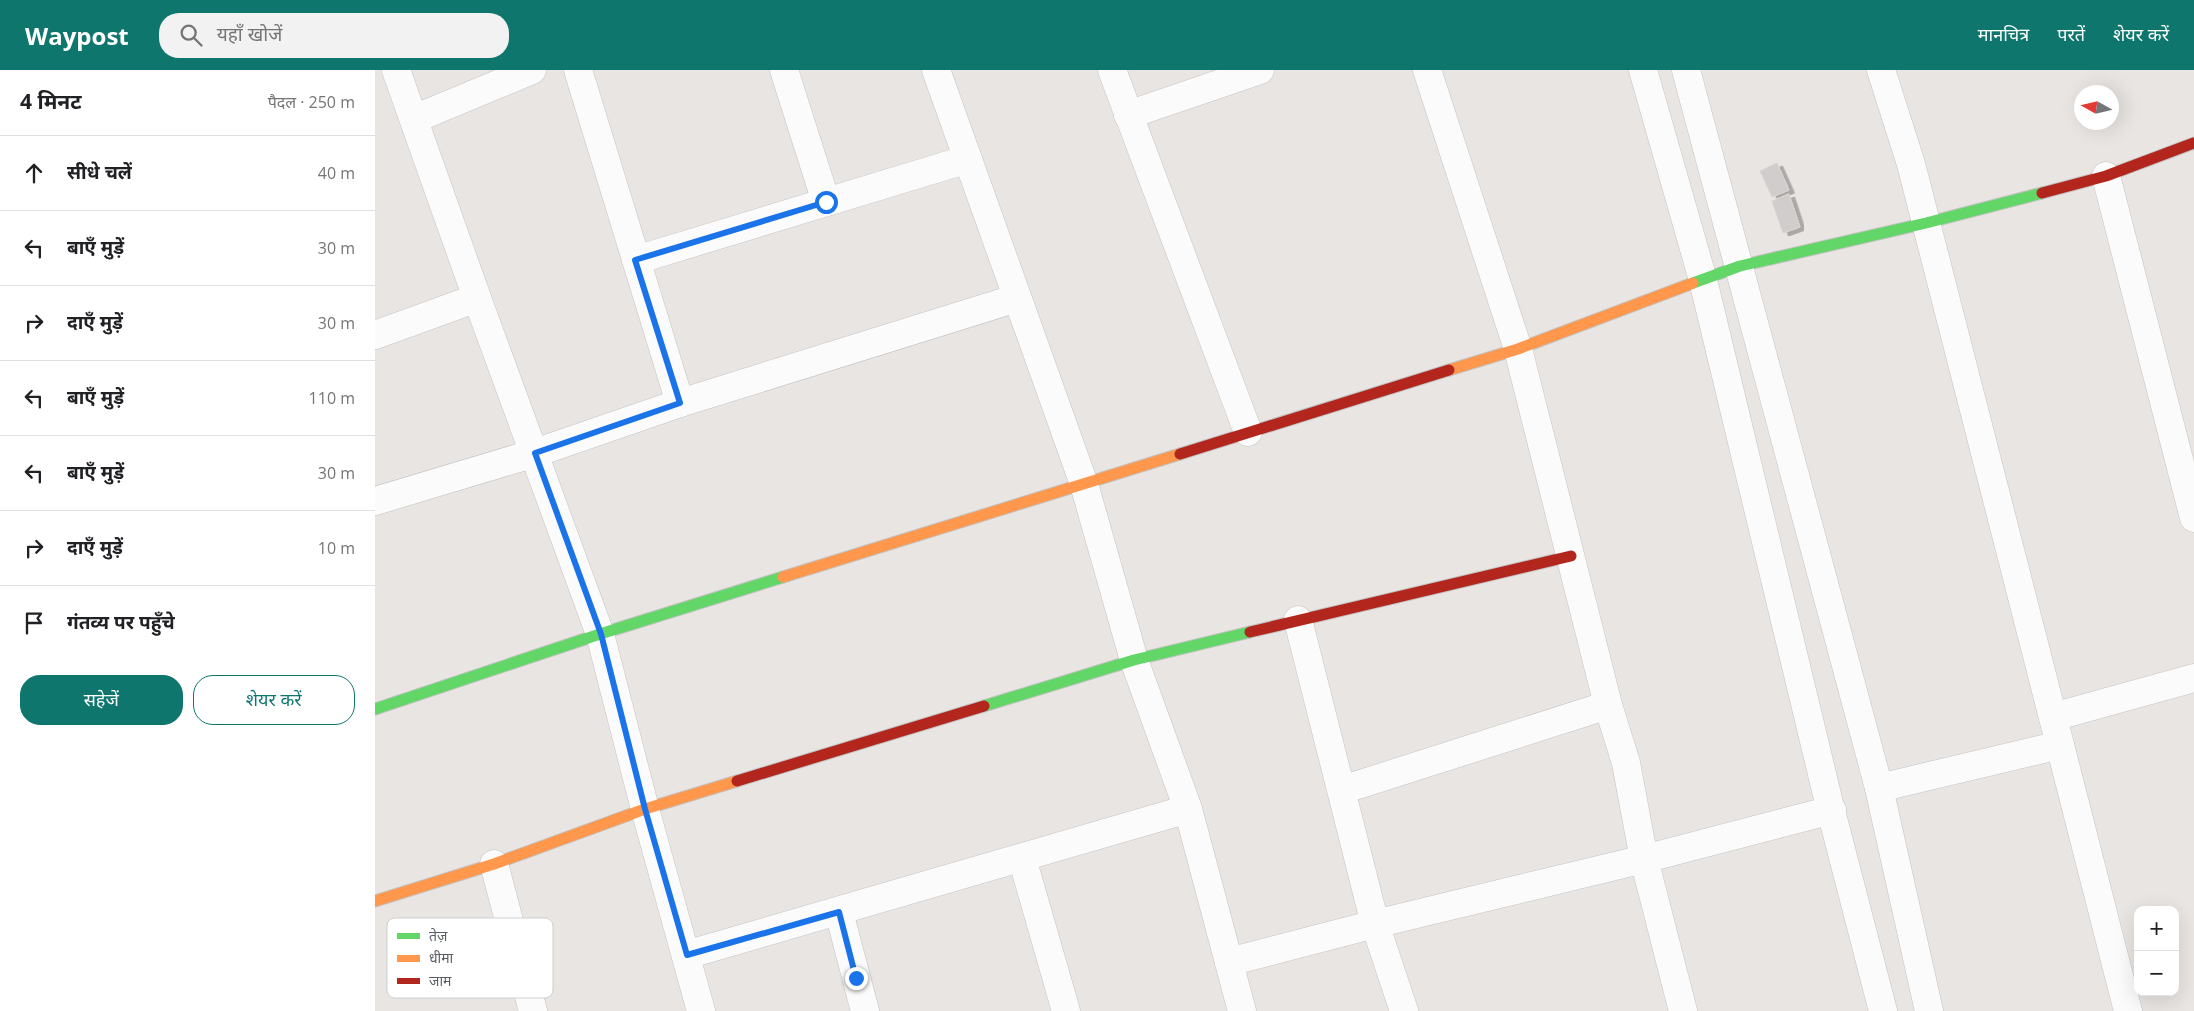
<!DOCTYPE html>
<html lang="hi">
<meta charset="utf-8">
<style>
:root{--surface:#fff;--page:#f2f2f2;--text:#202124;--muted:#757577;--line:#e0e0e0;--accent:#0f766e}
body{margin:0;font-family:"Open Sans","Noto Sans Devanagari",sans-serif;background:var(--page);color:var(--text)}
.controls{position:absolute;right:15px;bottom:15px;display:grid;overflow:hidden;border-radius:10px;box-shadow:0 5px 20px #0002}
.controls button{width:45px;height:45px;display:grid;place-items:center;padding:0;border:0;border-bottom:1px solid var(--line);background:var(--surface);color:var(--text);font:25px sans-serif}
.compass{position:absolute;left:1699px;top:15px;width:45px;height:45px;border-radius:50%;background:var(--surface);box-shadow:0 5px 20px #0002;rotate:278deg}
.stop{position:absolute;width:15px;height:15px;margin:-11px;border:4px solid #1a73e8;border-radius:50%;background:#fff}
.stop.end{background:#1a73e8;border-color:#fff;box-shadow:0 1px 5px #0008}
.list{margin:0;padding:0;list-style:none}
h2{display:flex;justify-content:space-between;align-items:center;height:65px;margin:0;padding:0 20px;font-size:21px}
h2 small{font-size:16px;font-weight:400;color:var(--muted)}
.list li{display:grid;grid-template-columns:32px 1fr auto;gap:15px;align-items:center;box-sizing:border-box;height:75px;padding:0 20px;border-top:1px solid var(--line)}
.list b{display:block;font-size:19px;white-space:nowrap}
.list em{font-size:16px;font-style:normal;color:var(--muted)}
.actions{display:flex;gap:10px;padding:15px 20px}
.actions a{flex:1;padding:11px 0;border:1px solid var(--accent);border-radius:20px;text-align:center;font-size:18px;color:var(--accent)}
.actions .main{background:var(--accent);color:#fff}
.icon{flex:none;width:28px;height:28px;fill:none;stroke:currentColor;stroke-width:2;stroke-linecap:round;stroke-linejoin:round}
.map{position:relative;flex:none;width:1819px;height:941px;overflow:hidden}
header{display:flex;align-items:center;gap:30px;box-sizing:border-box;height:70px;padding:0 25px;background:var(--accent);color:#fff}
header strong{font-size:24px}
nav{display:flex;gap:28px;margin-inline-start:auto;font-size:18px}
.search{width:350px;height:45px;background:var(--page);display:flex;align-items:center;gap:12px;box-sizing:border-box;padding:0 18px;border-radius:20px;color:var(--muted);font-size:19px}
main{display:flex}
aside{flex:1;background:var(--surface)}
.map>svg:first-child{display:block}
</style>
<header>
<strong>Waypost</strong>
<div class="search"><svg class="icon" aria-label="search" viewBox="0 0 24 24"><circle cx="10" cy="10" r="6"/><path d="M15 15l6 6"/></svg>यहाँ खोजें</div>
<nav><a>मानचित्र</a><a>परतें</a><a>शेयर करें</a></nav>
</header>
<main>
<aside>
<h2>4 मिनट<small>पैदल · 250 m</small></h2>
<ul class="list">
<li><svg class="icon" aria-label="ahead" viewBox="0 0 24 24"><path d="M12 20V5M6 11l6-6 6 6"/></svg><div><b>सीधे चलें</b></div><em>40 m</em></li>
<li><svg class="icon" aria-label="left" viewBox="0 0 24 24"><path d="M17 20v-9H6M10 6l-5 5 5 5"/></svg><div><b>बाएँ मुड़ें</b></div><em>30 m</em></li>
<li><svg class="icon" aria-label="right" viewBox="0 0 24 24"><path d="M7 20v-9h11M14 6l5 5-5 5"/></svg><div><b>दाएँ मुड़ें</b></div><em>30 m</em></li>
<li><svg class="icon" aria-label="left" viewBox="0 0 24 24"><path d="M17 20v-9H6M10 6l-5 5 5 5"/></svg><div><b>बाएँ मुड़ें</b></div><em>110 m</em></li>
<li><svg class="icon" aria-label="left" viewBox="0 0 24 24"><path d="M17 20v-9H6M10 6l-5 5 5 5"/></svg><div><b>बाएँ मुड़ें</b></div><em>30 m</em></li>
<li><svg class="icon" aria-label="right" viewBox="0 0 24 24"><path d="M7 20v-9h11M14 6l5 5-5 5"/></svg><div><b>दाएँ मुड़ें</b></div><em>10 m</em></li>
<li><svg class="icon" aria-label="arrive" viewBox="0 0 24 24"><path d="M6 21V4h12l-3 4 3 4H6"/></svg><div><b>गंतव्य पर पहुँचे</b></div></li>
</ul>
<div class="actions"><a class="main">सहेजें</a><a>शेयर करें</a></div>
</aside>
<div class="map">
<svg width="1819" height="941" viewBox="0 0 1819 941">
<defs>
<filter id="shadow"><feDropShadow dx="5.5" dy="3" stdDeviation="0" flood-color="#0004"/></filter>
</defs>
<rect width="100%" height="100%" fill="#e9e5e2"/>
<g fill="#d0cdcc" stroke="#d8d4d1" filter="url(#shadow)">
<path d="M1402,93L1414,120L1397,127L1385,101Z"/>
<path d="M1414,124L1425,157L1408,163L1397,131Z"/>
</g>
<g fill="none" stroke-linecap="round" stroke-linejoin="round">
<defs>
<g id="street">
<path d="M21,0L102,228L225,564L270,739L326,941"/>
<path d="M203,0L305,333"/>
<path d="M409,0L451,132"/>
<path d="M561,0L709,414L759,590L813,739L867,941"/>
<path d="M737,0L873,362"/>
<path d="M1052,0L1143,279L1233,635L1251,693L1269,789L1308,941"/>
<path d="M1268,0L1328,210L1454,733L1508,941"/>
<path d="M1311,0L1504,718L1554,941"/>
<path d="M753,45L885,0"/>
<path d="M39,49L157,0"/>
<path d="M1731,106L1819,448"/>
<path d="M261,190L593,89"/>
<path d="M0,265L102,228"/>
<path d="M0,431L160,383L305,333L642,228"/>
<path d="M923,550L1000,854L1029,941"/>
<path d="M1678,647L1819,608"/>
<path d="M1685,675L1753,941"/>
<path d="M1504,718L1685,675L1536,94L1506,0"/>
<path d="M967,720L1233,635"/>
<path d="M647,788L691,941"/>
<path d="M119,794L158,941"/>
<path d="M464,842L490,941"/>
<path d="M311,885L813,739"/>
<path d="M854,892L1000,854L1269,789L1457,740"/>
</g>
<g id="fast">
<path d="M1318,213L1365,196L1551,153L1667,123"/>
<path d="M609,636L759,590L875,562"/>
<path d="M0,639L225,564L408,507"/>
</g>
<g id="slow">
<path d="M1074,300L1143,279L1318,213"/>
<path d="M408,507L805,384"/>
<path d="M0,831L119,794L270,739L362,711"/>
</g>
<g id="jam">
<path d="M1667,123L1731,106L1819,73"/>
<path d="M805,384L1074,300"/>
<path d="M875,562L1196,486"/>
<path d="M362,711L609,636"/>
</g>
</defs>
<use href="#street" stroke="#c4c4c3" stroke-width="29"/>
<use href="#fast" stroke="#c2c3c2" stroke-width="13"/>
<use href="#slow" stroke="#c2c3c2" stroke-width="13"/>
<use href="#jam" stroke="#c2c3c2" stroke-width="13"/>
<use href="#street" stroke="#fcfbfb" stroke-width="28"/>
<use href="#fast" stroke="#63d668" stroke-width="11"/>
<use href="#slow" stroke="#ff974d" stroke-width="11"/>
<use href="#jam" stroke="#b3261e" stroke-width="11"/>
</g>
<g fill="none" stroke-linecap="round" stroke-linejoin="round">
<path stroke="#1a73e8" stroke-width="6" d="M451,132L260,190L305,333L160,383L226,564L270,739L312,885L464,842L481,908"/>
</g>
<rect x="12" y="848" width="166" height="80" rx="8" fill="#fff" stroke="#cdcfd0" stroke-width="1"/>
<rect x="22" y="863" width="23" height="6" fill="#63d668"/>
<rect x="22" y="885" width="23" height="7" fill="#ff974d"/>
<rect x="22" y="908" width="23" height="6" fill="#b3261e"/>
<g font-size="14" fill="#585f61">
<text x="54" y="871">तेज़</text>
<text x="54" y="893">धीमा</text>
<text x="54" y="916">जाम</text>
</g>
</svg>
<div class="controls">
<button>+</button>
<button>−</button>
</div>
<svg class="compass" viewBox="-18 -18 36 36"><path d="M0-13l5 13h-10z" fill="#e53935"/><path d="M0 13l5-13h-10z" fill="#757577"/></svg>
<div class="stop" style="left:451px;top:132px"></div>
<div class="stop end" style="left:481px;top:908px"></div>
</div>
</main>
